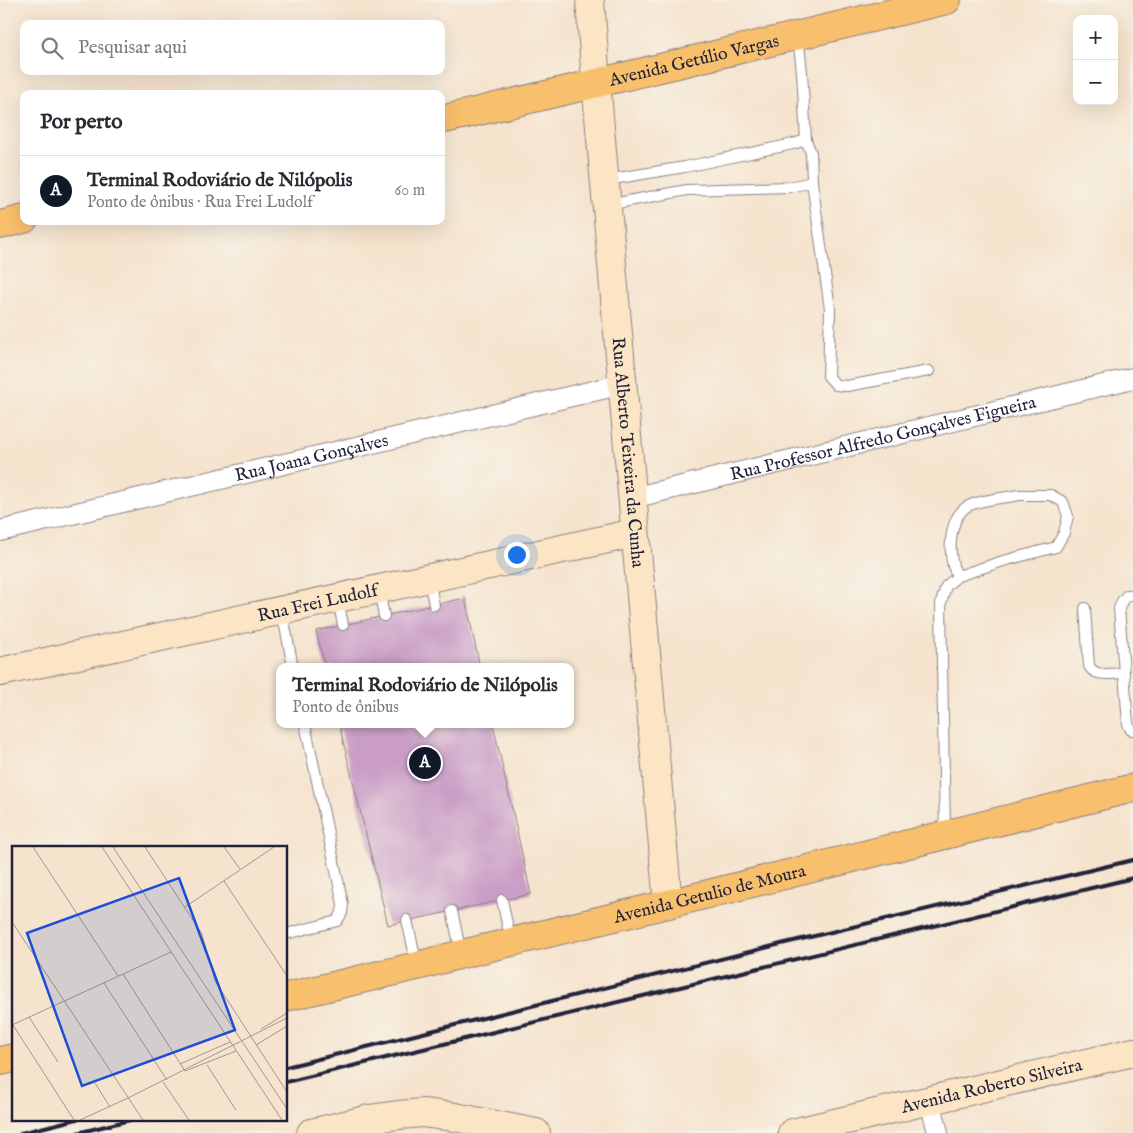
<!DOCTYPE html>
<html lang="pt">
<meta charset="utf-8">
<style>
:root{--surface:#fff;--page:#f7f7f7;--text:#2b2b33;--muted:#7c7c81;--line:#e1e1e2;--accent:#111827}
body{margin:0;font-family:"IM FELL English",serif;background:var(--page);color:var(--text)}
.controls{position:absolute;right:15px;top:15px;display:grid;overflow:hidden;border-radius:10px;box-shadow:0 5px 20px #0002}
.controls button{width:45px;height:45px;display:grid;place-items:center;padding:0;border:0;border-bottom:1px solid var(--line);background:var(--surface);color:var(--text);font:25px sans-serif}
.you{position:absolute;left:516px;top:554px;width:18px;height:18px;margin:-12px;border:4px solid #fff;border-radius:50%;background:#1a73e8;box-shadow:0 0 0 8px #1a73e833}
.badge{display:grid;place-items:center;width:32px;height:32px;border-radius:50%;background:var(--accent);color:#fff;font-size:16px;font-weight:700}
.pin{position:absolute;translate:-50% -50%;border:2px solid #fff;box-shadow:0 1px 5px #0006}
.popup{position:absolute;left:276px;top:663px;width:298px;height:65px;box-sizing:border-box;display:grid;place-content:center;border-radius:10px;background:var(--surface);filter:drop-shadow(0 1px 4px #0005);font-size:16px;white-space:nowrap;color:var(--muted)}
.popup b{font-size:19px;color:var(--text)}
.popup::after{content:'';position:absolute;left:50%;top:100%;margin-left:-10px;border:10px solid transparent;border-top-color:var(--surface)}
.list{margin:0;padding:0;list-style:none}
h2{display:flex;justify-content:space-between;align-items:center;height:65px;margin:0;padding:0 20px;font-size:21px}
h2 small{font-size:16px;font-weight:400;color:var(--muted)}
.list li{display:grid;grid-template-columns:32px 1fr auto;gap:15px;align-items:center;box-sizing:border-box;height:70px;padding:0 20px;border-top:1px solid var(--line)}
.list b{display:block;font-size:19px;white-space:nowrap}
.list p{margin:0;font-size:16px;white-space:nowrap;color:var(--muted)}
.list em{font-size:16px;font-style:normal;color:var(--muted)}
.icon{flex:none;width:28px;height:28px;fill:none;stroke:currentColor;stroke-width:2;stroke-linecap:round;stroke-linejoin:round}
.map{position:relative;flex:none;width:1133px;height:1133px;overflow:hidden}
.search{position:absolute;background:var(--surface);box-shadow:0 5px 20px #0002;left:20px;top:20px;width:425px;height:55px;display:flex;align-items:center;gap:12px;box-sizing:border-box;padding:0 18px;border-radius:10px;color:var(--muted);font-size:19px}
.panel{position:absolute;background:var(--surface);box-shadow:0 5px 20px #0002;left:20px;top:90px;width:425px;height:135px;border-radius:10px}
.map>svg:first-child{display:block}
</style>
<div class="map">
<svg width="1133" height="1133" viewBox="0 0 1133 1133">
<rect width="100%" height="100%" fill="#f7f3e8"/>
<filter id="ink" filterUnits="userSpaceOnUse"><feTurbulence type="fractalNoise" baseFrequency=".02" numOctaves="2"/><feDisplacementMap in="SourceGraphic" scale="10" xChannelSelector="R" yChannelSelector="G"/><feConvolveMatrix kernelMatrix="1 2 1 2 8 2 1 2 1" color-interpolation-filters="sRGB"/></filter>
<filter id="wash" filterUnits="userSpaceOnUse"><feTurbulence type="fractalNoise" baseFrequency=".0096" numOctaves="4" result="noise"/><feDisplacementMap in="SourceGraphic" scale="20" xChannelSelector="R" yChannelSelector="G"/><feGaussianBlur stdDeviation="1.12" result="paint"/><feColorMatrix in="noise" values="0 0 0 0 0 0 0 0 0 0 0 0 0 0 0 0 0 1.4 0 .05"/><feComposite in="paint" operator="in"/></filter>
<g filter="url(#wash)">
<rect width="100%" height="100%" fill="#f5e3cd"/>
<g id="blocks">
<g fill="#c99dc6">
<path d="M465,598L480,667H325L316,631Z"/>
<path d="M339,724H493L531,894L388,925Z"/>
</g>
</g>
</g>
<g filter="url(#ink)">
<use href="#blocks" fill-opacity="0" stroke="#8c8284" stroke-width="1"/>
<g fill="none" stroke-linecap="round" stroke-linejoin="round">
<defs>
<g id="service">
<path d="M798,36L802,72L806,140"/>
<path d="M606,180L685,167L793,144L806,140L811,153L812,182L789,187L687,190L607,205"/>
<path d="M812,182L830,309L828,376L836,385L847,386L929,371"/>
<path d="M1019,495H1051L1063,502L1068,516L1064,533L1056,547L1003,561L958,576C956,573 954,569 953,566C948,546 950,511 973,504C987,499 1004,498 1019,495Z"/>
<path d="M429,579L434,605"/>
<path d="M379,590L384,616"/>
<path d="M1133,595H1127L1122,601L1119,608L1128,724L1131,730H1133"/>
<path d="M338,599L343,625"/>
<path d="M1085,608L1089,666C1095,678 1113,673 1124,673"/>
<path d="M282,611L293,667"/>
<path d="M945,834L941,603L946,586L958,576"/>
<path d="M502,900L511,942"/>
<path d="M452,911L461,953"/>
<path d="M407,920L417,965"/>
<path d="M286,934L337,921L342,913L343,904L305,724"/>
</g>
<g id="minor">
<path id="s1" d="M632,498L1133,378"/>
<path id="s2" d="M0,531L623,384"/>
<path d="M930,1100L938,1133"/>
</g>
<g id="secondary">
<path id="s3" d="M590,0L596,82L668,904"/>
<path id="s4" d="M0,672L635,533"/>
<path d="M311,1133L369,1119L398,1115L423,1113L455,1117L536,1133"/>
<path id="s5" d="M792,1133L1133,1052"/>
</g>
<g id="primary">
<path id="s6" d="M441,120L947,0"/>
<path d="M0,225L24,219"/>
<path id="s7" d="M286,997L417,966L462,954L668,904L1133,788"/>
<path d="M0,1061L14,1058"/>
</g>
</defs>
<use href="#service" stroke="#8c8284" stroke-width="12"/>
<use href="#minor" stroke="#8c8284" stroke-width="22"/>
<use href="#secondary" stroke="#8c8284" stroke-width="30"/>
<use href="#primary" stroke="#8c8284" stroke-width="30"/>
<use href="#service" stroke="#fff" stroke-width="10"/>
<use href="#minor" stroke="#fff" stroke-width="20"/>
<use href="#secondary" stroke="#fce5c4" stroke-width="28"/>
<use href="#primary" stroke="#f8bf6c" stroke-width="28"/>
<g stroke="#22223b" stroke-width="4">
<path d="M286,1067L781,944L1133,860"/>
<path d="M286,1082L1133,878"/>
<path d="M21,1133L77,1119"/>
<path d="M77,1133L134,1119"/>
</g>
</g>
</g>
<g text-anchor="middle" stroke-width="5" stroke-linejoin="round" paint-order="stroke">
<g font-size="18" fill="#22223b" stroke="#f7f3e8">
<text dy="6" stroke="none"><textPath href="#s6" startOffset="260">Avenida Getúlio Vargas</textPath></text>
<text dy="6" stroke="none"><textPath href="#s1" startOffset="258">Rua Professor Alfredo Gonçalves Figueira</textPath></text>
<text dy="6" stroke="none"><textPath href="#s3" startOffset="454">Rua Alberto Teixeira da Cunha</textPath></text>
<text dy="6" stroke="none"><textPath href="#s2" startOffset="320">Rua Joana Gonçalves</textPath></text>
<text dy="6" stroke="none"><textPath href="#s4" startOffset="325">Rua Frei Ludolf</textPath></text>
<text dy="6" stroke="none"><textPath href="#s7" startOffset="436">Avenida Getulio de Moura</textPath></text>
<text dy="6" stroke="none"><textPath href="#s5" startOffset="205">Avenida Roberto Silveira</textPath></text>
</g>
</g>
<g transform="translate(12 846)">
<rect width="275" height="275" fill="#f5e3cd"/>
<path fill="none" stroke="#a19693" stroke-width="1" d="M21,1L106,130M90,1L270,274M101,1L275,263M133,1L190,88L203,135L275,246M212,1L228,23M212,35L275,130M173,61L262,1M0,76L131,274M111,128L173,225M92,137L155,234M17,171L46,216M0,179L159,106M1,179L62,274M249,183L275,167M244,199L275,180M168,218L218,196M195,219L224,264M173,225L224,205M151,236L177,274M83,237L98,261M116,252L275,172M68,274L116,252"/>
<path fill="#1d4ed8" fill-opacity="0.15" stroke="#1d4ed8" stroke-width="2.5" d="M167,32L223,184L70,240L15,87Z"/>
<rect width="275" height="275" fill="none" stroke="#22223b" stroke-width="2.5"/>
</g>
</svg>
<div class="controls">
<button>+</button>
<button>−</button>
</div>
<div class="you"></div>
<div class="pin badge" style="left:425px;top:763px">A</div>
<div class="popup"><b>Terminal Rodoviário de Nilópolis</b>Ponto de ônibus</div>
<div class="search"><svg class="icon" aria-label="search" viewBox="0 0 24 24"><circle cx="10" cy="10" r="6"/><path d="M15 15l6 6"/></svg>Pesquisar aqui</div>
<section class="panel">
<h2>Por perto<small></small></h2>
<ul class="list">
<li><span class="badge">A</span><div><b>Terminal Rodoviário de Nilópolis</b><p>Ponto de ônibus · Rua Frei Ludolf</p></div><em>60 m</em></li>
</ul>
</section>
</div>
